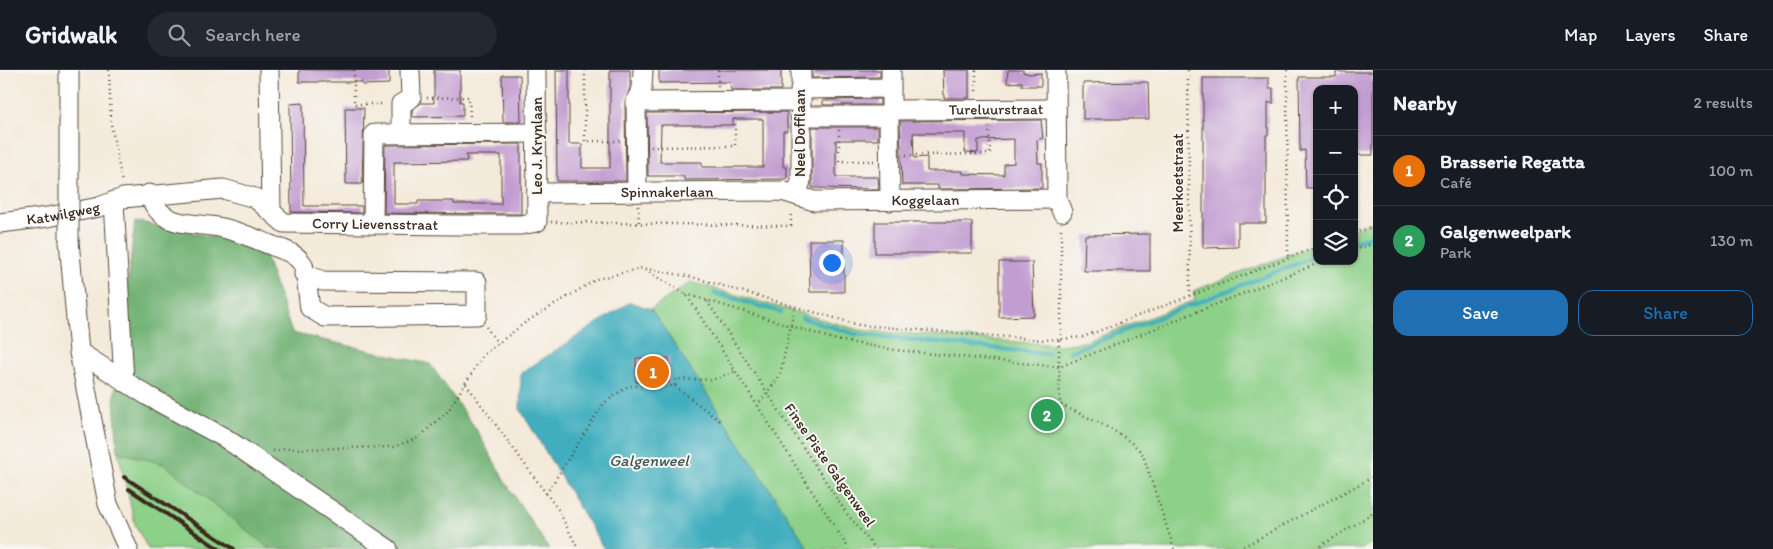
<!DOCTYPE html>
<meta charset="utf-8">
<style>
:root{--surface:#171b24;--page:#242831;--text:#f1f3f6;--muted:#9ea1a6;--line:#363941;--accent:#1f6fb2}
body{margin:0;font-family:Itim,sans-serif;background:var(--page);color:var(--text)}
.controls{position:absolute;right:15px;top:15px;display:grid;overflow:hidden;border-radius:10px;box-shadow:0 1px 4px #0004}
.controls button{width:45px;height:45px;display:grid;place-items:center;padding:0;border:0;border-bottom:1px solid var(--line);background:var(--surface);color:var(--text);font:25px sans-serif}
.you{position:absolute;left:831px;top:192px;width:18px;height:18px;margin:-12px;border:4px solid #fff;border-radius:50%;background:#1a73e8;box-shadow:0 0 0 8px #1a73e833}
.badge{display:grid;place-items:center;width:32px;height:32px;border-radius:50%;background:var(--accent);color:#fff;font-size:16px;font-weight:700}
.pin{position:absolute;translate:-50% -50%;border:2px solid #fff;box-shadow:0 1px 5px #0006}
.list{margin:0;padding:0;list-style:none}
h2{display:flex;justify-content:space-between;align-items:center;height:65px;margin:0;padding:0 20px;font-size:21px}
h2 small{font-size:16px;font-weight:400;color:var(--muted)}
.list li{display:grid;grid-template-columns:32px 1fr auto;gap:15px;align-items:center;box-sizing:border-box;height:70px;padding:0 20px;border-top:1px solid var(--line)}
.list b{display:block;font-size:19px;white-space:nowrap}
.list p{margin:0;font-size:16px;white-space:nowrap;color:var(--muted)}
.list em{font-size:16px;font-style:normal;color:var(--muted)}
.actions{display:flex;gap:10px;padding:15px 20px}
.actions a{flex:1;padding:11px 0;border:1px solid var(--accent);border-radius:15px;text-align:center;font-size:18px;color:var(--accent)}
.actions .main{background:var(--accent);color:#fff}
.icon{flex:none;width:28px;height:28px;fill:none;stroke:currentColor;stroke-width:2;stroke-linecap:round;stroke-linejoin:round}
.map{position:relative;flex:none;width:1373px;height:479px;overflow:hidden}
header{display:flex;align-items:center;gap:30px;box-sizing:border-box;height:70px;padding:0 25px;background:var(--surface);border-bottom:1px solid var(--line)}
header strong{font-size:24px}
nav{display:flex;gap:28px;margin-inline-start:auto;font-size:18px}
.search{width:350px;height:45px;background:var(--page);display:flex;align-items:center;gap:12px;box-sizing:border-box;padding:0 18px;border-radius:28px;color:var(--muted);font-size:19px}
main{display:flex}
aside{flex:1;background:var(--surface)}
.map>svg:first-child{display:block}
</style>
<header>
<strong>Gridwalk</strong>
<div class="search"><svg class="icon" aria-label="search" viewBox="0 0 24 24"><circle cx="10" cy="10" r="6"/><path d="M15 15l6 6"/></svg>Search here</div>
<nav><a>Map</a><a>Layers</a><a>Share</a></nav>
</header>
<main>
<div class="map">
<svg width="1373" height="479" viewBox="0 0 1373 479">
<rect width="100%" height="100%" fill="#f6f6f2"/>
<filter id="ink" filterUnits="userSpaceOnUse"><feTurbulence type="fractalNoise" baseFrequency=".02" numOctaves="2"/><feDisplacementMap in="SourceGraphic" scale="10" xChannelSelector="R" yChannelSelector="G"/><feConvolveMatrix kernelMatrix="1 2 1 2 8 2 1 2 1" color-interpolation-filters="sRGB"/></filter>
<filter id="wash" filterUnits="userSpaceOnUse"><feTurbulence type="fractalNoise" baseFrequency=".0096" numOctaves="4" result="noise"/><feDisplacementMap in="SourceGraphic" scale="20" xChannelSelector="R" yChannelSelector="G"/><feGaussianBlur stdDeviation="1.12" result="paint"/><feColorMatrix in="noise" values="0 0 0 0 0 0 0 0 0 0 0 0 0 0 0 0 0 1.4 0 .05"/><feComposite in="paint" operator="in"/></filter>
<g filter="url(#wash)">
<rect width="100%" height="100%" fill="#f4eada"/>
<g fill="#8dd088" stroke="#647d53">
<path d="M1373,152V472L1362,479H809L651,239L691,212L859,260L1058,275L1085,272L1195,230L1193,221L1317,174V191H1354V159Z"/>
<path d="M118,382L164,394L270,479H148L135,454Z"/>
</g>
<path fill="#72b274" stroke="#566e49" d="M135,151L262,177L292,263L430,294L476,359L506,413L549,479H270L164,394L118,382L114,331Z"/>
<path fill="#40aebe" stroke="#3e6c6e" d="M630,232L651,239L809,479H604L520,339L521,303Z"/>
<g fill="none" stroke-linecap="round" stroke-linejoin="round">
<g stroke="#40aebe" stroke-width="4">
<path d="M1354,172L1373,165"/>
<path d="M714,223L781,242"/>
<path d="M802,248L855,264L1048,284"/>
<path d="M1070,282L1317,186"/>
</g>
</g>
<g id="blocks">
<g fill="#c29dd1" fill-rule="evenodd">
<path d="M299,0H389V14L362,15V12H299Z"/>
<path d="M434,0H460V32H463V46L412,47V40L421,33H434Z"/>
<path d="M556,0H569V74H582V98H610V0H630V18L625,32L626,111H557Z"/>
<path d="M659,0H781V20H731L730,12L659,13Z"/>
<path d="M812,0H880V7L812,8Z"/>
<path d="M943,0H969V28H944Z"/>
<path d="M1008,0H1023V2L1029,4L1041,3V16H1022V12L1007,13Z"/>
<path d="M1336,2H1373V85H1354V19H1317V118H1306L1305,80L1300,81L1299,7H1336Z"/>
<path d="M502,5H520L521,52H503Z"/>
<path d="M1203,8H1269V18H1273V34L1268,32V65H1266V153H1238V177L1203,178Z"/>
<path d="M1148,12L1149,49H1083V13Z"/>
<path d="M880,29V35H823V30Z"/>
<path d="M303,33L304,136H362V143L291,142L290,34Z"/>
<path d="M345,38H364L362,114H346Z"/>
<path d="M787,42V61H783V97H787V109L684,110V106H648L647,43ZM733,49H763V97H702V92H660L661,55H733Z"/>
<path d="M1041,50L1043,68L1037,70L1038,93H1042V118L938,119V115H902L900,51ZM913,63H965V82L978,83V70L1014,69V93L1004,94V105L963,104V101H927V87L914,88Z"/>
<path d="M812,57H878V70H836V107H878L879,119L812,118Z"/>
<path d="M521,74V144L384,143L385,75ZM466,85H501V134H454V131H418V134H394V92L467,91Z"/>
<rect x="875" y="152" width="97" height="31"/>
<path d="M1150,164V201H1084L1085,165Z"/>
<path d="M809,170H844V222H810Z"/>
<path d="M999,192H1032L1034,246L999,247Z"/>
<path d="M636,288H669V313L636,312Z"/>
</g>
</g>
</g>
<g filter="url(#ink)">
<use href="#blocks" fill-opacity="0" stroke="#57473a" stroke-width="1"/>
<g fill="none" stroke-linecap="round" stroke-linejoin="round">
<defs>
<g id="minor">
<path d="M269,0L271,141"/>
<path id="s1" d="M891,0V40L1056,39"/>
<path d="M1056,0L1057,129L1062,142"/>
<path d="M800,19L891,18"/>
<path d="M636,32L800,31"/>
<path d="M800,46H889"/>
<path d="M401,63V34L411,28L410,0"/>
<path d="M69,108V0"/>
<path d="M637,122L636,32L642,19L643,0"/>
<path id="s2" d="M537,123L782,121L814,131L1057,129"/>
<path d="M149,124C162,161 193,151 223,158C240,162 256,169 273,176C284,180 295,183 302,193C307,201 308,228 310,238L325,247L477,245V212L323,211L304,204"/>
<path d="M796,125L801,111V0"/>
<path d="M114,131L124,312"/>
<path d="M890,131L889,46L891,40"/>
<path id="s3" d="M0,153L48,147L99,137L123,128L223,119L255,128L284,153L453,155H521L537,152L536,0"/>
<path d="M373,154L374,64L537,63"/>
<path d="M69,171L79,282L148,326L225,368L388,479"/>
<path d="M79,282L108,434L128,479"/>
</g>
</defs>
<use href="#minor" stroke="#57473a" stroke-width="21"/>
<g stroke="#57473a" stroke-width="2.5" stroke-dasharray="1 4" stroke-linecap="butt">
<path d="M109,0L111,54L122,112"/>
<path d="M354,0V34H385"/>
<path d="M585,0V71H622"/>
<path d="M976,0V24"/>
<path d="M1188,0L1190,225"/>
<path d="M1287,0L1288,188"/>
<path d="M718,16V0"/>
<path d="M427,28L469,27L470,47"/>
<path d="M839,60V91H875"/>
<path d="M651,77L735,76V46"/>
<path d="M906,85L990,84L989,54"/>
<path d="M638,136L639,152"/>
<path d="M551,152L791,156V141"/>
<path d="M1354,163L1373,156"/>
<path d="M1354,180L1373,174"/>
<path d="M645,200L686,224L849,479"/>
<path d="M686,224L837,270L895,280L1059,297L1060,334C1085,347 1128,363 1143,385L1174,479"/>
<path d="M707,231L847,444L876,479"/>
<path d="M486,257L498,274"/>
<path d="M1059,270V297L1324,191"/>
<path d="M1061,270V156"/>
<path d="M466,314L559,441L578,479"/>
<path d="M675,316L722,353"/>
<path d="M757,336L780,305L795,237"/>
<path d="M273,381L285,379L393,377L418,368L448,341L483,285L526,252L597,209L642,198L692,207L859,255L1044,270L1083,267L1317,177"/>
<path d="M546,424L604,333L628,316H675L676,309L712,310L735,301"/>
<path d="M1239,479L1373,407"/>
<path d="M1316,479L1373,443"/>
</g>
<use href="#minor" stroke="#fff" stroke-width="19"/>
<g stroke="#3b2a1e" stroke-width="4">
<path d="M124,407L234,479"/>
<path d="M129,419L219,479"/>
</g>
<defs>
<path id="minor-bridge" d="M69,171V108"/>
</defs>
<use href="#minor-bridge" stroke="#57473a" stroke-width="21" stroke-linecap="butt"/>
<use href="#minor-bridge" stroke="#fff" stroke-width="19"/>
</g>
</g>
<g text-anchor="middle" stroke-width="4" stroke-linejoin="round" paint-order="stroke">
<g font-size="15" fill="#3b2a1e" stroke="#f6f6f2">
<text dy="5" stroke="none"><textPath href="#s1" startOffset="145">Tureluurstraat</textPath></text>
<text transform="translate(800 63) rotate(-90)" y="5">Neel Dofflaan</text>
<text transform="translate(537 76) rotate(-90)" y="5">Leo J. Krynlaan</text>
<text transform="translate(1178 113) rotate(-90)" y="5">Meerkoetstraat</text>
<text dy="5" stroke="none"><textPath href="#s2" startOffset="130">Spinnakerlaan</textPath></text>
<text dy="5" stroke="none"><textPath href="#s2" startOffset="390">Koggelaan</textPath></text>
<text dy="5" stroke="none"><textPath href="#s3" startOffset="64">Katwilgweg</textPath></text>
<text dy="5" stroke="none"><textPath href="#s3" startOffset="389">Corry Lievensstraat</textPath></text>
<text transform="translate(830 395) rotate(55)" y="5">Finse Piste Galgenweel</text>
</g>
<g font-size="16" font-style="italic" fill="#3d5856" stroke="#f6f6f2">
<text x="649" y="396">Galgenweel</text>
</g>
</g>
</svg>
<div class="controls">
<button>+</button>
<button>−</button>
<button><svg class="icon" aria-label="locate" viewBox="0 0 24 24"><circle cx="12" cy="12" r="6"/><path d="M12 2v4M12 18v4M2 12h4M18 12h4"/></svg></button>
<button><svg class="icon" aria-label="layers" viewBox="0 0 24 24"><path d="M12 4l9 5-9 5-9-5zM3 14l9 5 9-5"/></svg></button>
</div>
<div class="you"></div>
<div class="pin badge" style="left:653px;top:302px;background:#e8710a">1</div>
<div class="pin badge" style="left:1047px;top:345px;background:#2e9e5b">2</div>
</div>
<aside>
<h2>Nearby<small>2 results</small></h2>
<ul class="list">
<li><span class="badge" style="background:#e8710a">1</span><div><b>Brasserie Regatta</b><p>Café</p></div><em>100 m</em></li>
<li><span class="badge" style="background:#2e9e5b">2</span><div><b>Galgenweelpark</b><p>Park</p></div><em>130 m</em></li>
</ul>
<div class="actions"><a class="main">Save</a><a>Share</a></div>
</aside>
</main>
